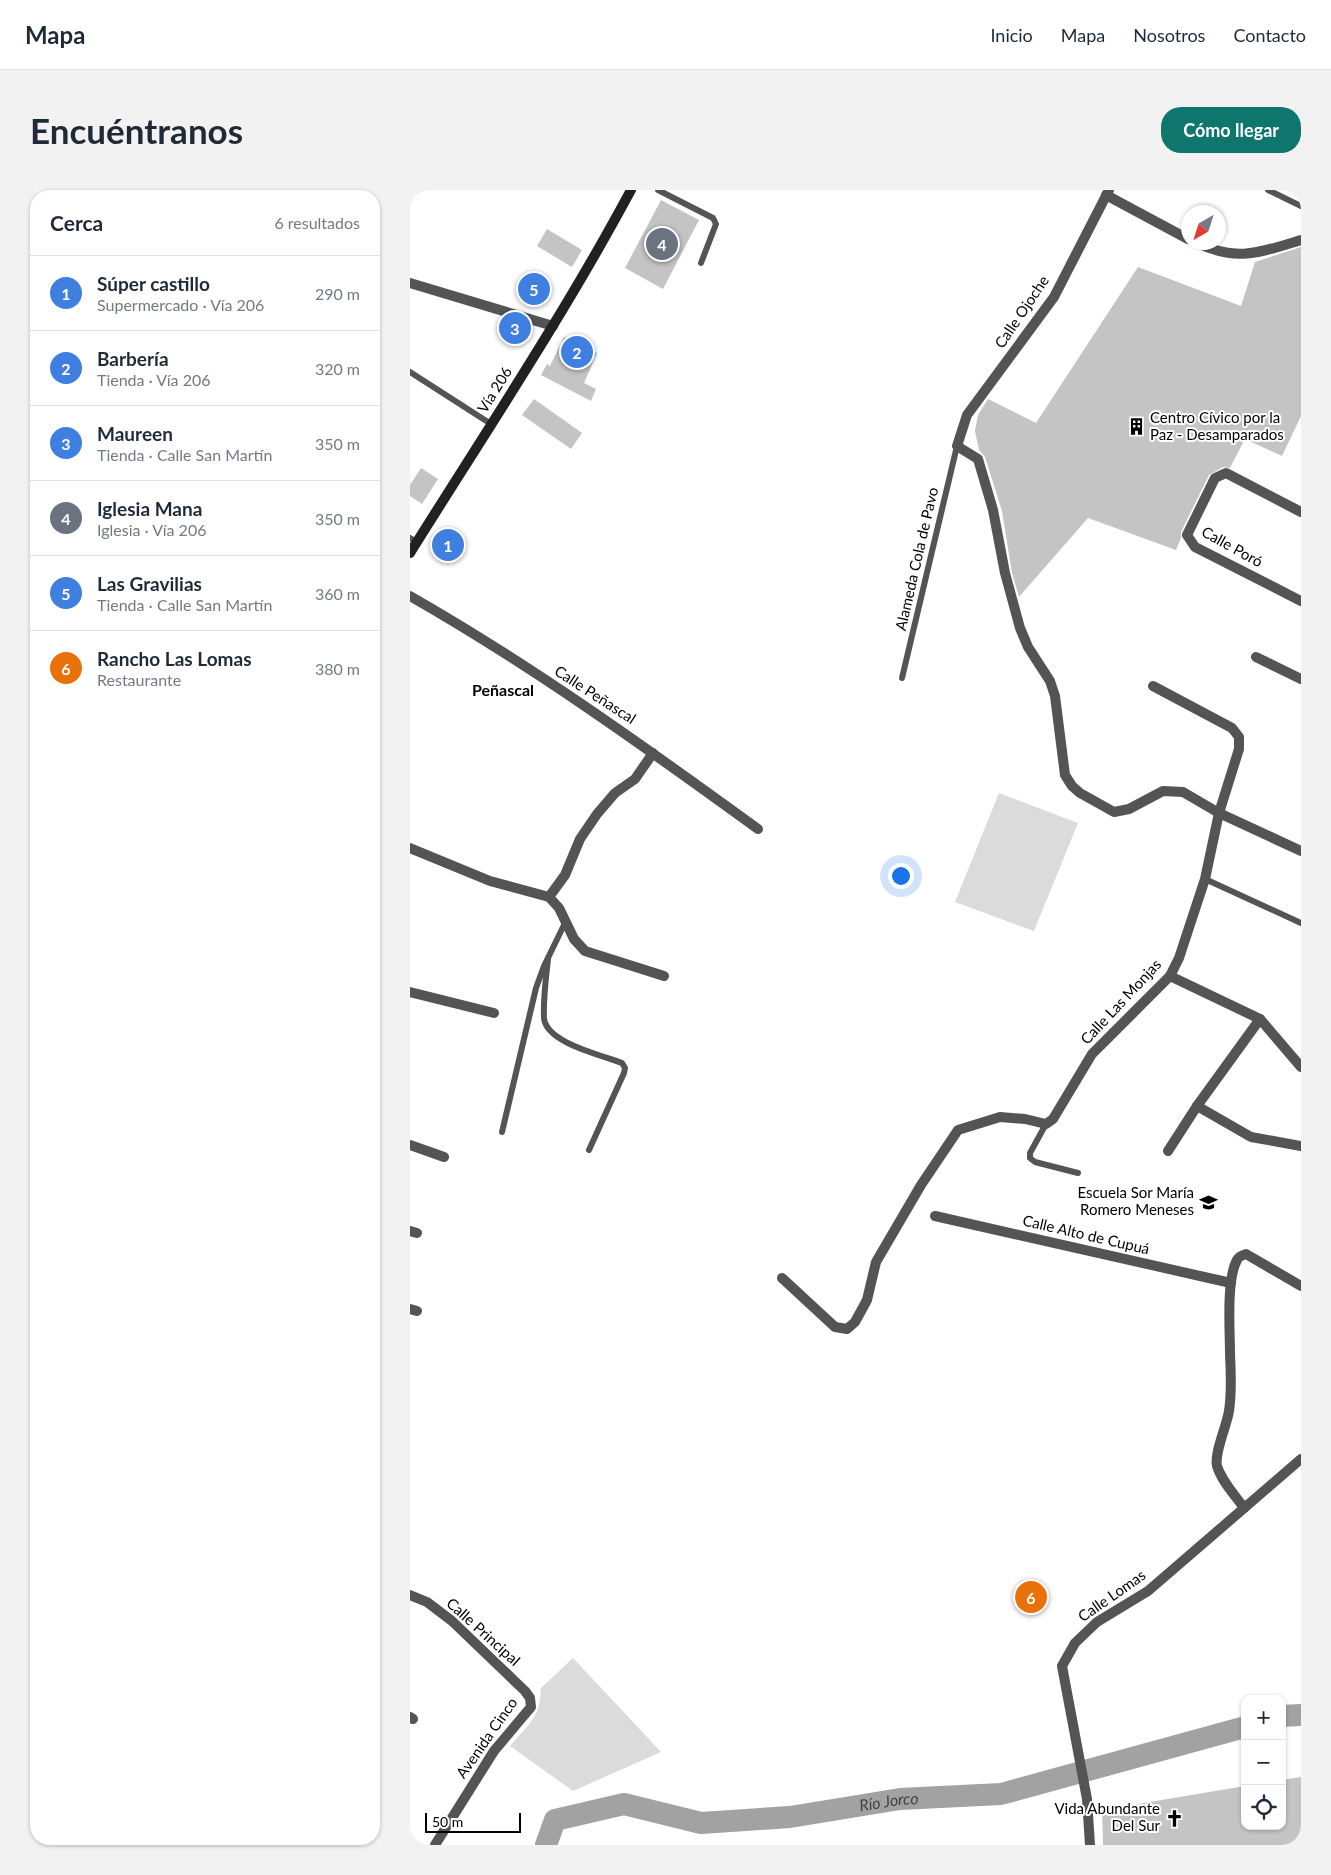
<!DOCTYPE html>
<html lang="es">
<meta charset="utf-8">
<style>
:root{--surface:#fff;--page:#f2f2f3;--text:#1f2937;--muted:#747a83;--line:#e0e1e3;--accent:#0f766e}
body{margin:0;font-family:Lato,sans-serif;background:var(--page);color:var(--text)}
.controls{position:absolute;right:15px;bottom:15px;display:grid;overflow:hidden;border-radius:10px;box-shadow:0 1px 4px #0004}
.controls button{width:45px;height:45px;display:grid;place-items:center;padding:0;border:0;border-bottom:1px solid var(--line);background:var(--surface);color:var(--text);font:25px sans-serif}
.compass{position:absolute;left:771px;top:15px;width:45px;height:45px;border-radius:50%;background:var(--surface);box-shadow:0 1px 4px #0004;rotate:219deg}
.scale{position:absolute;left:15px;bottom:12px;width:96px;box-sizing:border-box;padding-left:5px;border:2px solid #000;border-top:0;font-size:14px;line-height:18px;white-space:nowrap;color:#000;-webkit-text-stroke:4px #fff;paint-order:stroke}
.you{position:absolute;left:490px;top:685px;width:18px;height:18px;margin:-12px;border:4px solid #fff;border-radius:50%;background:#1a73e8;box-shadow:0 0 0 8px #1a73e833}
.badge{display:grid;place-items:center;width:32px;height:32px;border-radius:50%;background:var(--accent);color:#fff;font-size:16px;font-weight:700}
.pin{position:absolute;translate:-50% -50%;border:2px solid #fff;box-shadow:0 1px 5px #0006}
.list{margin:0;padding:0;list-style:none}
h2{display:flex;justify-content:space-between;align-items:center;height:65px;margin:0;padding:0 20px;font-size:21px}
h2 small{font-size:16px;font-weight:400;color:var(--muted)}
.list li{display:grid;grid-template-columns:32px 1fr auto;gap:15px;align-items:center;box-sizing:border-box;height:75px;padding:0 20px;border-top:1px solid var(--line)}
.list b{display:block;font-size:19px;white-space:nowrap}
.list p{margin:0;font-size:16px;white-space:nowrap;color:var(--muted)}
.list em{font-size:16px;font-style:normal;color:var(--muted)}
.icon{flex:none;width:28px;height:28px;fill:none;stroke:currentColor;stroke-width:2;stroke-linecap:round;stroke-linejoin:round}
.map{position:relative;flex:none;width:891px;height:1655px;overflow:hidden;border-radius:20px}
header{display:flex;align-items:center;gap:30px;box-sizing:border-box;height:70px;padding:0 25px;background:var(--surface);border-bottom:1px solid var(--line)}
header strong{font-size:24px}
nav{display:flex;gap:28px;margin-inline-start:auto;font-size:18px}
.intro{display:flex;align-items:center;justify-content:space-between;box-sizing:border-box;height:120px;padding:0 30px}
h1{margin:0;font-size:35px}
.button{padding:12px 22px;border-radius:20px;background:var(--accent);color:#fff;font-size:18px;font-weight:700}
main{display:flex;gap:30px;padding:0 30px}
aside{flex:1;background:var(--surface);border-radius:20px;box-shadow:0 1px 4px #0004}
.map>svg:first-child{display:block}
</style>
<header>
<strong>Mapa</strong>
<nav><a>Inicio</a><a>Mapa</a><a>Nosotros</a><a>Contacto</a></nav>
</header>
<div class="intro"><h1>Encuéntranos</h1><a class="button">Cómo llegar</a></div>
<main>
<aside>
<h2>Cerca<small>6 resultados</small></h2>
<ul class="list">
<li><span class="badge" style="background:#3f7fe0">1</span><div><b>Súper castillo</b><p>Supermercado · Vía 206</p></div><em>290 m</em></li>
<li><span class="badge" style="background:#3f7fe0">2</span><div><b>Barbería</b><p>Tienda · Vía 206</p></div><em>320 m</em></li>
<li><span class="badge" style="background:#3f7fe0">3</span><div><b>Maureen</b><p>Tienda · Calle San Martín</p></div><em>350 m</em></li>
<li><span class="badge" style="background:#6b7280">4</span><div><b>Iglesia Mana</b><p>Iglesia · Vía 206</p></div><em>350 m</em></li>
<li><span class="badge" style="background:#3f7fe0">5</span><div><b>Las Gravilias</b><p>Tienda · Calle San Martín</p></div><em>360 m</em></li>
<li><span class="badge" style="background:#e8710a">6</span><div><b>Rancho Las Lomas</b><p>Restaurante</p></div><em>380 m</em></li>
</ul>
</aside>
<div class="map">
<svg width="891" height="1655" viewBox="0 0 891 1655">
<rect width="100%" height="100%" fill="#fff"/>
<g fill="#dbdbdb">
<path d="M589,603L668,633L624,741L545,712Z"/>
<path d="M163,1468L251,1562L163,1601L100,1556C118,1535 130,1528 131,1498Z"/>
</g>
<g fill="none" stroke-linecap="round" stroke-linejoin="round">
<g stroke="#a2a2a2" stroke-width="22">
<path d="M872,1526L891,1525"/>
<path id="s1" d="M136,1655L145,1630L214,1614L291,1633L380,1627L490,1609L591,1604L835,1537"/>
</g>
</g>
<g fill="#c4c4c4">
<path d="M251,10L289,30L253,99L215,78Z"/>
<path d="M137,39L172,60L162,77L127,56Z"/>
<path d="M891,57V226L872,266L835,249L820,278L813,277L799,285L771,342V348L766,360L678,328L609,407L602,383L592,321L575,267L569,260L565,241L568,225L578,209L626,233L728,77L831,116L845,72Z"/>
<path d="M119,84L140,98L129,114L108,100Z"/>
<path d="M94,128L120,136L115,148L90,140Z"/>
<path d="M154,147L187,163L174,193L186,199L181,211L131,185L137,174L140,176Z"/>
<path d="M124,209L172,243L161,259L112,225Z"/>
<path d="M11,278L28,289L12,314L0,306V295Z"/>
<path d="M891,1587V1655H693L692,1620L835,1596V1636H872V1590Z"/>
</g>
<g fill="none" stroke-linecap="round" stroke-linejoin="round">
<g stroke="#545454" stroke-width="6">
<path d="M248,0L303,28L306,34L291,73"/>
<path d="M858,0L891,16"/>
<path d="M0,182L81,234"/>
<path d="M0,348L7,352"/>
<path d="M492,488L547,256"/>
<path d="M795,689L891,733"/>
<path d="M138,769C136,788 133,809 134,828C136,853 192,865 212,873L215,878L214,883L179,960"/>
<path d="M636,934L620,963V968L625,972L668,983"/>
<path d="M92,942L126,798L134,776L155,733"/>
</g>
<g stroke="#545454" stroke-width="10">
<path d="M699,0L644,107L557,225L547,256L568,269L583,320L595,383L610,438L618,457L640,491L645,506L655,585L662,596L670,603L704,622L719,619L753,601L773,602L809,623L891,661"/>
<path d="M696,5L778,49"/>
<path d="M786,52C826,73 851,62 891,50"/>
<path d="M0,93L143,136"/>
<path d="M891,322L816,283L805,288L777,345L785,357L891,411"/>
<path d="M0,406C121,475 235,557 348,639"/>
<path d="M846,467L891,489"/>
<path d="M0,658L80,691L139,707L149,718L164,749L175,761L254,786"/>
<path d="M139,707L155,685L170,649L187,624L205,603L225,589L243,563"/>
<path d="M760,786L850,829L891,877"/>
<path d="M0,802L84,823"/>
<path d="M787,916L841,947L891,956"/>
<path d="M0,955L34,967"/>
<path d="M758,961L787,916L850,829"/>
<path d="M525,1026L821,1093"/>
<path d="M0,1041L7,1043"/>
<path d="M372,1088L425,1137L437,1139L445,1132L457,1110L466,1072L511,995L548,940L590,927L615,929L636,934L643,929L682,864L760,786L769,768L795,689L809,623L829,559V547L822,538L743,496"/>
<path d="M0,1119L7,1121"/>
<path d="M834,1318C825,1305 812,1292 807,1276C804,1263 817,1235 819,1221C822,1202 821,1183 820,1164C820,1141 816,1090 827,1070C829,1066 832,1065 836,1064L891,1096"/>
<path d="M0,1405L17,1412L42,1431L115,1501L120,1508L121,1517L84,1561L25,1655"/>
<path d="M0,1527L3,1529"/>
<path d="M680,1655L677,1609L652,1476L665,1453L687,1432L738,1401L891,1269"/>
</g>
<path stroke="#212121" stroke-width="10" d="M0,363C75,243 154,125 221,0"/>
</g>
<defs>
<symbol id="building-bare" viewBox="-9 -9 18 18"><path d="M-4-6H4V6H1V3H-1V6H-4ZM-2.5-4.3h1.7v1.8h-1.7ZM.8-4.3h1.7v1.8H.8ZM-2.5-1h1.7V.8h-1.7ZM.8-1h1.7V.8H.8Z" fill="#000" stroke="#fff" stroke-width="2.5" paint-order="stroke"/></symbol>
<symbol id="school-bare" viewBox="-9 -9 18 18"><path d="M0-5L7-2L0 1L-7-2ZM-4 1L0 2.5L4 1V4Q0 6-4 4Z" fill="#000" stroke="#fff" stroke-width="2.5" paint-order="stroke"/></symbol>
<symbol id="church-bare" viewBox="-9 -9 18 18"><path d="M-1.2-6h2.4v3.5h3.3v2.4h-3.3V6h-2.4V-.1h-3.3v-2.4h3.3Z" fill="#000" stroke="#fff" stroke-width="2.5" paint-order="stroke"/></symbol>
</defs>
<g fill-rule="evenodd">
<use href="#building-bare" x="714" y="224" width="25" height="25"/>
<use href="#school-bare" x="786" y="1000" width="25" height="25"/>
<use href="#church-bare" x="752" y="1616" width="25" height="25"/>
</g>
<g text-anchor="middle" stroke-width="4" stroke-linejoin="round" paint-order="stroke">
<g font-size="15" fill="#000" stroke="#fff">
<text transform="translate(612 122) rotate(-56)" y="5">Calle Ojoche</text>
<text transform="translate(85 200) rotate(-58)" y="5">Vía 206</text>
<text transform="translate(822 357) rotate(29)" y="5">Calle Poró</text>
<text transform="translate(507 369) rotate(-77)" y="5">Alameda Cola de Pavo</text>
<text transform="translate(185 505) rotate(33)" y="5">Calle Peñascal</text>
<text transform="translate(711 812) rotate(-47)" y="5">Calle Las Monjas</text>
<text transform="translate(676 1045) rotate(13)" y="5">Calle Alto de Cupuá</text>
<text transform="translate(702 1406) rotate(-35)" y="5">Calle Lomas</text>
<text transform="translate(73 1442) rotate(42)" y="5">Calle Principal</text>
<text transform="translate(77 1548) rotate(-55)" y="5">Avenida Cinco</text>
</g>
<g font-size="15" fill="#000" stroke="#fff" text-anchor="end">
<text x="740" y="233" text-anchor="start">Centro Cívico por la<tspan x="740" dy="17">Paz - Desamparados</tspan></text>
<text x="784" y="1008">Escuela Sor María<tspan x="784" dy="17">Romero Meneses</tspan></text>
<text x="750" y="1624">Vida Abundante<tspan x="750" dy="17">Del Sur</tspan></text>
</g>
<g font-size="16" font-weight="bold" fill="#000" stroke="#fff">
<text x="93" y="506">Peñascal</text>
</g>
<g font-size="16" font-style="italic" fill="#434343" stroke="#fff">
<text dy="6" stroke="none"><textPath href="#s1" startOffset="366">Río Jorco</textPath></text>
</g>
</g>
</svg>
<div class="controls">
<button>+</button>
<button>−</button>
<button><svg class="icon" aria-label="locate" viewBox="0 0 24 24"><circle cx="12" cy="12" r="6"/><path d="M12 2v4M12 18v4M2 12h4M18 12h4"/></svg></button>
</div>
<svg class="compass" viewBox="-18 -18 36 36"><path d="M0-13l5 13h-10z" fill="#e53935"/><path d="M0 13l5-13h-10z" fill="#747a83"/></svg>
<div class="scale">50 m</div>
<div class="you"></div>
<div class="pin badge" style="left:38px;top:355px;background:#3f7fe0">1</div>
<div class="pin badge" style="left:167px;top:162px;background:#3f7fe0">2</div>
<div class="pin badge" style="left:105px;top:138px;background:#3f7fe0">3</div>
<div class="pin badge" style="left:252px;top:54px;background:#6b7280">4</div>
<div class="pin badge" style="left:124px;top:99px;background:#3f7fe0">5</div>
<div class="pin badge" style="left:621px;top:1407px;background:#e8710a">6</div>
</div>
</main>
